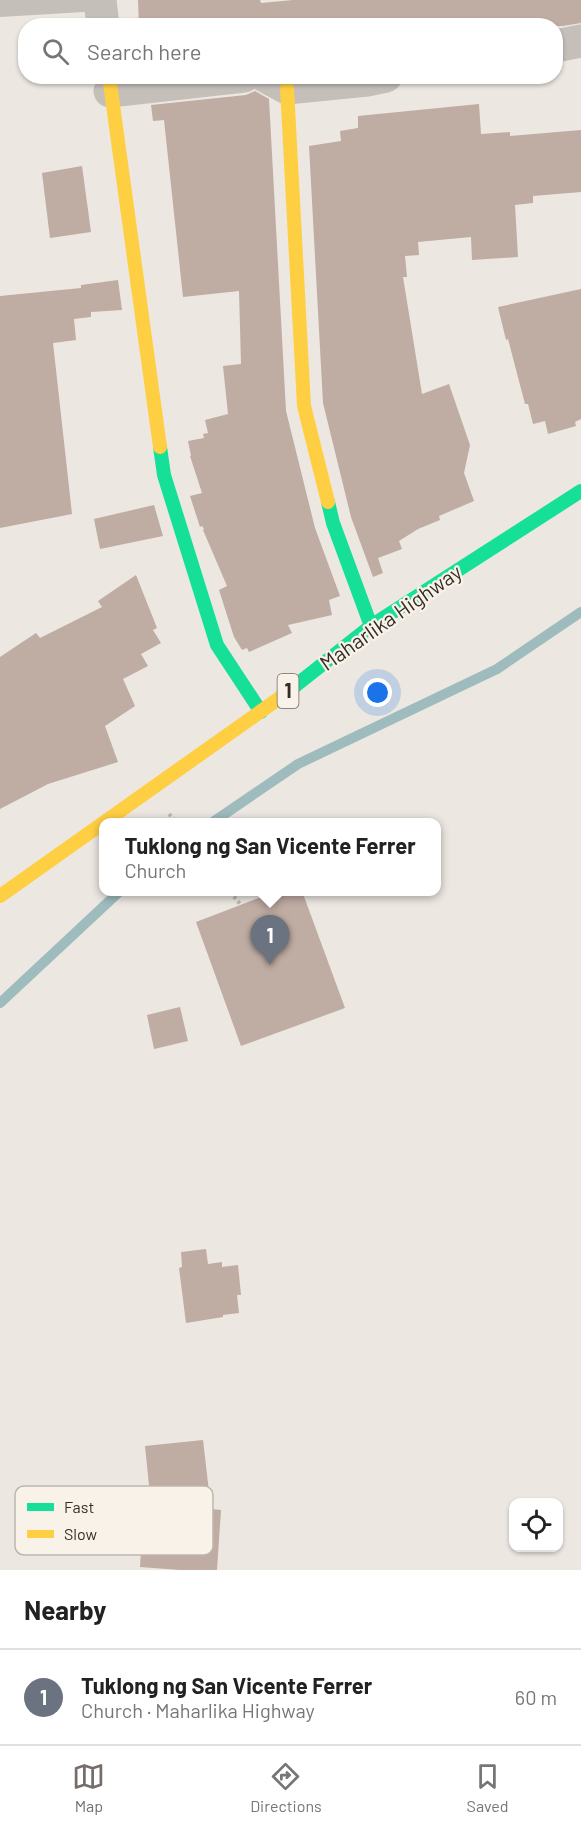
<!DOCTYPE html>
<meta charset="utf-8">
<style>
:root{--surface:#fff;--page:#f2f2f2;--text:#222;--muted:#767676;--line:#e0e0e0;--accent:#766e69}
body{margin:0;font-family:Barlow,sans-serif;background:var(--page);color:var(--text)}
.controls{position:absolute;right:18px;bottom:18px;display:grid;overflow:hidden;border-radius:12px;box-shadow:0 2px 4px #0004}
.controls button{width:54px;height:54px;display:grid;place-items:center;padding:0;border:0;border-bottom:2px solid var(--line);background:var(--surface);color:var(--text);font:30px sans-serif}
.you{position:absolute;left:378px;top:693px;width:21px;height:21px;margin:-15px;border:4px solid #fff;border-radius:50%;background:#1a73e8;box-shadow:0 0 0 9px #1a73e833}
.badge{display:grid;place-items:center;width:39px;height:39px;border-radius:50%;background:var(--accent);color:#fff;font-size:20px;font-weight:700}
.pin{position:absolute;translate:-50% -50px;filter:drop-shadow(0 2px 3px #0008)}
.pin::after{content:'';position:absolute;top:32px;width:21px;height:18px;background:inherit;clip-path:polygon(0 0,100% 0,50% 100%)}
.popup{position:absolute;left:99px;top:818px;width:342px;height:78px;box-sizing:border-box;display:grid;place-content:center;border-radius:12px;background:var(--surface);filter:drop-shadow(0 2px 4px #0005);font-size:20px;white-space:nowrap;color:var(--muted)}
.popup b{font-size:22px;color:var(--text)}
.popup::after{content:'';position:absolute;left:50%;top:100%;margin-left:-12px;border:12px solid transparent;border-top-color:var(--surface)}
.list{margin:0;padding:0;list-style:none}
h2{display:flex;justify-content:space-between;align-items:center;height:78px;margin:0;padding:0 24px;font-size:26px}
h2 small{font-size:20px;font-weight:400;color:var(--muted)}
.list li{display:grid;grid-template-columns:39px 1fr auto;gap:18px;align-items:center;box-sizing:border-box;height:96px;padding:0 24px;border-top:2px solid var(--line)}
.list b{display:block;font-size:22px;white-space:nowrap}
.list p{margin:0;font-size:20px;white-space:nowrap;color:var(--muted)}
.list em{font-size:20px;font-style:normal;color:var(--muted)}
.icon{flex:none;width:33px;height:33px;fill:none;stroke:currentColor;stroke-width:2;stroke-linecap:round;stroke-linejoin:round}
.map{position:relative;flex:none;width:581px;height:1570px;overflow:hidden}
.search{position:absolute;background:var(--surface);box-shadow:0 2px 4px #0004;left:18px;right:18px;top:18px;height:66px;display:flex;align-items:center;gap:15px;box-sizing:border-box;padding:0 21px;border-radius:24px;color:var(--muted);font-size:22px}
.sheet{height:174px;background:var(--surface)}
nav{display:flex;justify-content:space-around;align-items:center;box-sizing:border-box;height:84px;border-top:2px solid var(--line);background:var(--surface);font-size:16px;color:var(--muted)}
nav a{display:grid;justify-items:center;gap:3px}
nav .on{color:var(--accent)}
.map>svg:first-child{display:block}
</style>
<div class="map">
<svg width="581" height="1570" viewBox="0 0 581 1570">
<rect width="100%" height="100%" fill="#ece7e1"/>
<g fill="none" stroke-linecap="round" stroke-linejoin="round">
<g stroke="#9ebcbd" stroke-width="10">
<path d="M213,822L298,764L497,669L581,612"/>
<path d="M0,1003L119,892"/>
</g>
</g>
<g fill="#bfaca3">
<path d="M138,0H260L261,3L293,0H581V23L563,26H139Z"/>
<path d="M255,91L269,99L286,411L315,528L340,596L329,600L332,615L288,625L292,633L249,652L247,648L242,650L234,637L219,590L227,586L203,530L204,529L202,526L200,527L190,496L202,493L190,456H191L188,441L204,438L203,434L208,433L205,420L228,414L223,366L241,364L239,291L183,297L164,120L153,121L151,105L246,95Z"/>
<path d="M479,104L481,134L510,132V136L581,130V192L533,196V203L515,205L518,257L472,260L471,237L418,242L419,255L405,256L407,277H403L422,394L449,384L470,445L464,473L474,501L439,516L440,520L418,529L399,541L402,549L378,558L383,573L373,577L351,517L323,403L309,146L341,141L340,131L358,128V116Z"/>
<path d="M82,166L91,232L50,238L42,173Z"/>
<path d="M118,280L122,310L91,312V317L74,319L76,340L53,343L72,514L0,528V296L81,288V285Z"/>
<path d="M581,289V419L575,422L576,426L548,434L545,421L533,424L528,404H525L508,339L506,340L498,307Z"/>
<path d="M154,505L163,536L100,549L94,519Z"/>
<path d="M136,575L157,628L153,630L161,643L141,654L148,666L123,679L135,706L105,726L118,762L48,784L0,809V657L36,633L40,638L102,607L98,601Z"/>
<path d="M277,891H302L345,1008L241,1046L196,922Z"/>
<path d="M180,1007L188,1041L154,1049L147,1015Z"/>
<path d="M206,1249L208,1264L222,1262V1267L238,1265L241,1295H237L239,1313L223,1315V1317L186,1323L179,1268L182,1267L181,1252Z"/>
<path d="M203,1440L211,1509L221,1510L217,1570H180L140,1567L144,1505H151L145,1446Z"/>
</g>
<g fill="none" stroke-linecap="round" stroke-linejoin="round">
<g stroke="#beb8b2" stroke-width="4" stroke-dasharray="3 3" stroke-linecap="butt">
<path d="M169,814L176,822"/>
<path d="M230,892L241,905"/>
</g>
<path stroke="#c5bfba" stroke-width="18" d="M0,8L100,2"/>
<g stroke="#c5bfba" stroke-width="33">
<path d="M100,0L103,26"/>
<path d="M556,46L581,41"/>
<path d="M265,76L287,88L367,80L386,76"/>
<path d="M110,91L244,76"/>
</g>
<g stroke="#16e098" stroke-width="14">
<path d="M160,447L164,475L217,645L261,712"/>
<path d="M328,502L333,523L371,626"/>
<path d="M281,697L371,626L581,491"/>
</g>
<g stroke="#ffcf43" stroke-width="14">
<path d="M109,76L160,447"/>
<path d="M287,88L304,406L328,502"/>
<path d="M0,896L281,697"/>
</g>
</g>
<g text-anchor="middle" stroke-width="4.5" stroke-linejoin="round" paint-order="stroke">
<rect fill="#f9f2e8" stroke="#706862" stroke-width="1.5" x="277.5" y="674" width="21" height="34" rx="4.5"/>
<g font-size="20" font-weight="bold" fill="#362d28">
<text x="288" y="698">1</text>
</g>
<g font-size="21" fill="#362d28" stroke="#f9f2e8">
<text transform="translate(391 618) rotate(-35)" y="7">Maharlika Highway</text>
</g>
</g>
<rect x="15" y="1486" width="198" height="69" rx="9" fill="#f9f2e8" stroke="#beb7ae" stroke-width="1.5"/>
<rect x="27" y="1503" width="27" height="8" fill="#16e098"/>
<rect x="27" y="1530" width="27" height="8" fill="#ffcf43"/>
<g font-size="16" fill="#362d28">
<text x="64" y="1513">Fast</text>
<text x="64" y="1540">Slow</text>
</g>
</svg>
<div class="controls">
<button><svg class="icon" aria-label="locate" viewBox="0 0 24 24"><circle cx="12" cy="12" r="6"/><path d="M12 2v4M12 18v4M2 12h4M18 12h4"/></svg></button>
</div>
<div class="you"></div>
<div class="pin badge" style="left:270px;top:965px;background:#6b7280">1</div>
<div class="popup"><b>Tuklong ng San Vicente Ferrer</b>Church</div>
<div class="search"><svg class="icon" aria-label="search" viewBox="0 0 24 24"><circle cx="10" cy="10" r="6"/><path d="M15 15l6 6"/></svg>Search here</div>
</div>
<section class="sheet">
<h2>Nearby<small></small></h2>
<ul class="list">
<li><span class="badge" style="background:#6b7280">1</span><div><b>Tuklong ng San Vicente Ferrer</b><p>Church · Maharlika Highway</p></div><em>60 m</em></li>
</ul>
</section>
<nav>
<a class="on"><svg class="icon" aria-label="map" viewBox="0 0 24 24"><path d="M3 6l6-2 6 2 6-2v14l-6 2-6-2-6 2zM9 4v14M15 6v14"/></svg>Map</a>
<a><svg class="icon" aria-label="directions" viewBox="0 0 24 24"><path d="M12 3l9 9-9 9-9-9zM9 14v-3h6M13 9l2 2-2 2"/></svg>Directions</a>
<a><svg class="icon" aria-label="saved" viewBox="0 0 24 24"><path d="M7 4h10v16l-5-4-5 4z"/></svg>Saved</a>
</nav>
